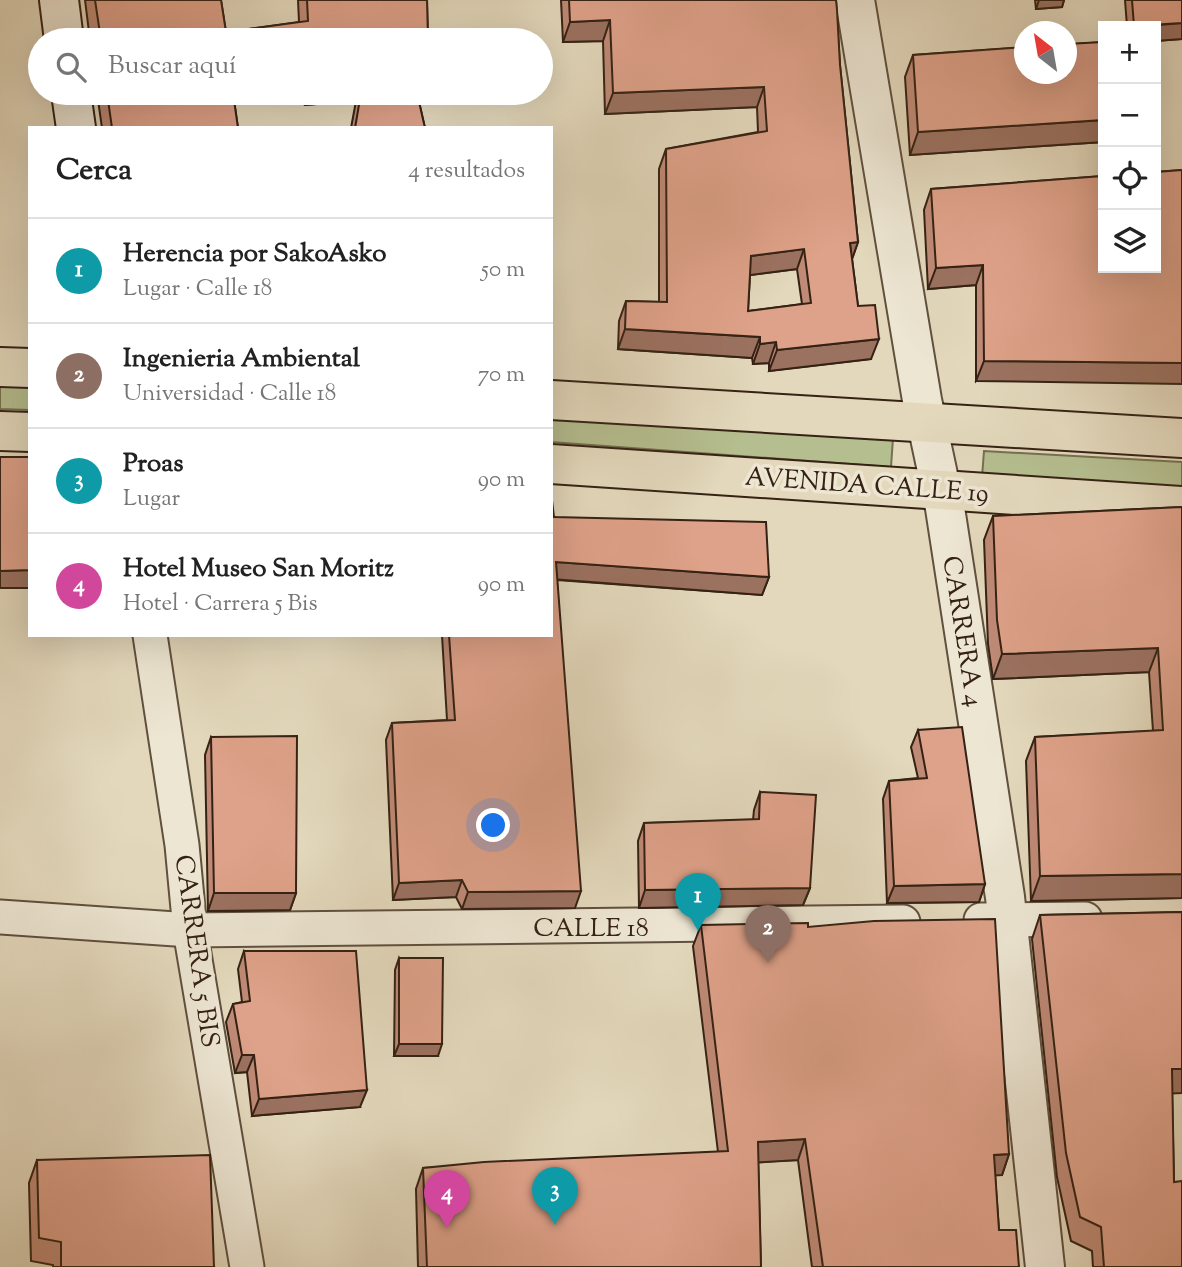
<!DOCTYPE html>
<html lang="es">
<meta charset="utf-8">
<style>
:root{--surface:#fff;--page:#f2f2f2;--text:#222;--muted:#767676;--line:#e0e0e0;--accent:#ea580c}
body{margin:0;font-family:"Sorts Mill Goudy",serif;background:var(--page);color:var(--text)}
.controls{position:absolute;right:21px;top:21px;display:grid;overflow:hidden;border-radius:0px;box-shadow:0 7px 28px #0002}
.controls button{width:63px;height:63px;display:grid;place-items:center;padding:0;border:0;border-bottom:2px solid var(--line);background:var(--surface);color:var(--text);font:35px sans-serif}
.compass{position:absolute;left:1014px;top:21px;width:63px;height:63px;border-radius:50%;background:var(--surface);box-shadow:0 7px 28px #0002;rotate:329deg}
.you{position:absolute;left:494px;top:826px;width:24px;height:24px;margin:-18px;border:5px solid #fff;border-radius:50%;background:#1a73e8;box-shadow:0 0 0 10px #1a73e833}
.badge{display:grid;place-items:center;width:46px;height:46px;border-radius:50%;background:var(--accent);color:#fff;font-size:23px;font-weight:700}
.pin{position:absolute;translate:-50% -58px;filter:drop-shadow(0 2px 4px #0008)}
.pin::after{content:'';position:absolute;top:37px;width:24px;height:21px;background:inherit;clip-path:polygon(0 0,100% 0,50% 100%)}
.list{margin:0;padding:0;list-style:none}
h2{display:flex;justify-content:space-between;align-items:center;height:91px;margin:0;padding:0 28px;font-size:30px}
h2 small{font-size:23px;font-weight:400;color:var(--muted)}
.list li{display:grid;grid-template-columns:46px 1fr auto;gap:21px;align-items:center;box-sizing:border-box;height:105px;padding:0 28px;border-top:2px solid var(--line)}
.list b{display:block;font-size:26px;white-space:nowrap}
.list p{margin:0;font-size:23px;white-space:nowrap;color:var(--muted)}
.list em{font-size:23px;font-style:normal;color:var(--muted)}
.icon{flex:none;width:38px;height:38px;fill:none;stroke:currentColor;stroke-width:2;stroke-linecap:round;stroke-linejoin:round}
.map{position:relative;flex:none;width:1182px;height:1267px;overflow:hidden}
.search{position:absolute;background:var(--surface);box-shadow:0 7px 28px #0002;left:28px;top:28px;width:525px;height:77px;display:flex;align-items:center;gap:18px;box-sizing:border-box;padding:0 24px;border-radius:38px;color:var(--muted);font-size:26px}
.panel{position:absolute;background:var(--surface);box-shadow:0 7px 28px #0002;left:28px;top:126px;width:525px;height:511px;border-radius:0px}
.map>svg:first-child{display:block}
</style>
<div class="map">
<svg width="1182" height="1267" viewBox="0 0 1182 1267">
<rect width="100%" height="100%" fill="#e3d8bc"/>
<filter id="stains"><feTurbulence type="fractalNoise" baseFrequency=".00286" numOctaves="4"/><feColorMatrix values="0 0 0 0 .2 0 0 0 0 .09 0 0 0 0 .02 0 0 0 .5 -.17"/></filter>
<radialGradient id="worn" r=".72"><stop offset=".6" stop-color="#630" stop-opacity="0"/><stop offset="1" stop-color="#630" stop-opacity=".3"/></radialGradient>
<g fill="#b5be8f" stroke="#757052" stroke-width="2">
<path d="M0,381L30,382V410L0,409Z"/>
<path d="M551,414L893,438L891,467L551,442Z"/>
<path d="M984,451L1182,462V488L982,477Z"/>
</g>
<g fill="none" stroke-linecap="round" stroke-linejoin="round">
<defs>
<g id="minor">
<path d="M150,635L182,845L190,930L247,1267"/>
<path d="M0,917L190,930L903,922"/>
<path d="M981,920L1085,919"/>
</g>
<path id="tertiary" d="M855,0L922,400L945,508L1005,897L1045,1267"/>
<g id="secondary">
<path d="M59,0L64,40"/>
<path d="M71,93L76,128"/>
</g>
<g id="primary">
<path d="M0,367L30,368"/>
<path d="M551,400L1182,438"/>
<path d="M0,431L30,432"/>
<path d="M551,464L1182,506"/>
</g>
</defs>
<use href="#minor" stroke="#60503e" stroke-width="37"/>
<use href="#tertiary" stroke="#60503e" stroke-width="42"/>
<use href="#secondary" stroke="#352214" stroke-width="42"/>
<use href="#primary" stroke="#352214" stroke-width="42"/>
<use href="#minor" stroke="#ede6d3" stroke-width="33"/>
<use href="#tertiary" stroke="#ede6d3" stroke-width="38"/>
<use href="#secondary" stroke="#ede6d3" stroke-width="38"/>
<use href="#primary" stroke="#e3d8bc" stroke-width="38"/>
</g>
<g fill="#bf8a76" stroke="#352214" stroke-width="2" fill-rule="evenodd">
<path d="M85,0H221L226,32L299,22L298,0H427L428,40H90Z"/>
<path d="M561,0H836L840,65L858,242L852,259L858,306L871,359L769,371V363L753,364L752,358L618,349L619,321L626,301L659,302V169L666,149L758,132L757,107L605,114L603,41L563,42ZM797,269L802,304L748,311L750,275Z"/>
<path d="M1035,0H1064L1062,7L1036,9Z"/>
<path d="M1125,0H1182V39L1156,41V26H1127Z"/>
<path d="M1103,42V142L910,155L905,77L913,55Z"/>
<path d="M97,93H233L238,128H102Z"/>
<path d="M304,93H417L425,128H351L356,101L305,105Z"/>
<path d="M1182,170L976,381V285L928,289L924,210L931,189Z"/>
<path d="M1182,507V898L1031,901L1026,761L1035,737L1153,731L1149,672L993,679L988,644L984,540L993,516Z"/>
<path d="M554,517L769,577L762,595L557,580L575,908L462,909L456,897L393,900L386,740L392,723L447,720L442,635H551Z"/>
<path d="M918,730L985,884L979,902L887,903L883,799L889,781L918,778L911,747Z"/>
<path d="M211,737L296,893L290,910L208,911L205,755Z"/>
<path d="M760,792L810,888L803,905L639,908L638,841L644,823L753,820L754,810Z"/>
<path d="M1182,912V1093H1172L1174,1182L1182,1267H1093L1092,1251L1071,1241L1057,1177L1032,939L1040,915Z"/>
<path d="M701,925L808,927L1009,1154L1002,1175H995L999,1230L1019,1267H812L798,1160L758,1162L761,1267H418L416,1189L423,1168L718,1152L693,946Z"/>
<path d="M244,951L360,1107L252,1116L247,1072L235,1073L226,1022L233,1004L242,1002L238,969Z"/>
<path d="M399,958L438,1056H394L395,970Z"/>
<path d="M37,1160L214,1267H53V1265L31,1261L29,1183Z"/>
</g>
<g fill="#9b7160" stroke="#352214" stroke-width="2">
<path d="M1039,0H1064L1062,7L1036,9Z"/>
<path d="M610,20L603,41L563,42L570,22Z"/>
<path d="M1182,23V39L1156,41V26H1147Z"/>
<path d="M764,87L757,107L605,114L613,93Z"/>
<path d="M309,93H359L356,101L305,105Z"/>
<path d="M1103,120V142L910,155L918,132Z"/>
<path d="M858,242L851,262L850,243Z"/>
<path d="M804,249L797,269L743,276L751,256Z"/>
<path d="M983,265L976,285L928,289L936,268Z"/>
<path d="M625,329L760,337L752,358L618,349Z"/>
<path d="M879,339L871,359L769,371L777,350Z"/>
<path d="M776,342L769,363L753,364L760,344Z"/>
<path d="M984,361L1182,363V384L976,381Z"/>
<path d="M556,562L769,577L762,595L551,579Z"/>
<path d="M30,570V588H0V571Z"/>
<path d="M1158,648L1149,672L993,679L1002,654Z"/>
<path d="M1182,874V898L1031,901L1040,876Z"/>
<path d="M462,880L456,897L393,900L399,883Z"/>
<path d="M985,884L979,902L887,903L894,886Z"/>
<path d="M810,888L803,905L639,908L645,890Z"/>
<path d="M581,891L575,908L462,909L468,892Z"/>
<path d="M214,893H296L290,910L208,911Z"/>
<path d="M399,1044H442L438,1056H394Z"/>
<path d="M242,1055H254L247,1072L235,1073Z"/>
<path d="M1172,1069H1182V1093L1163,1094Z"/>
<path d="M367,1090L360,1107L252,1116L259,1099Z"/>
<path d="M805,1139L798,1160L750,1163L758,1142Z"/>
<path d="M1009,1154L1002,1175L986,1176L994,1155Z"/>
</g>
<g fill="#dea189" stroke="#352214" stroke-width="2" fill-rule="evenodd">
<path d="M95,0H221L226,32L308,21L307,0H427L428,40H101Z"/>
<path d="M569,0H836L837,10L840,65L858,242L850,243L858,306L875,305L879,339L777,350L776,342L760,344V337L625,329L626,301L667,302L666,149L767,131L764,87L613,93L610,20L570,22ZM804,249L811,303L748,311L751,256Z"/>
<path d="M1132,0H1182V23L1134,26Z"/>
<path d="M1103,42V120L918,132L913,55L1025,47V74H1067V44Z"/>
<path d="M107,93H233L238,128H112Z"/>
<path d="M361,93H417L425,128H355Z"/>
<path d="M1182,170V363L984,361L983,265L936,268L931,189L1103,176V268H1156V172Z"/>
<path d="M0,457H30V570L0,571Z"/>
<path d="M551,492L554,517L766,522L769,577L556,562L581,891L468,892L462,880L399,883L392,723L455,720L449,635H551Z"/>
<path d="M1182,507V874L1040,876L1035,737L1163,730L1158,648L1002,654L997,620L993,516Z"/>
<path d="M962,727L985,884L894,886L889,781L927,778L918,730Z"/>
<path d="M297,736L296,893H214L211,737Z"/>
<path d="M760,792L816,795L810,888L645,890L644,823L759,819Z"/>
<path d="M1182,912V1069H1172L1174,1182L1182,1181V1267H1104L1101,1227L1080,1217L1066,1153L1040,915Z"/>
<path d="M995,919L1009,1154L994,1155L999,1230H1016L1019,1267H823L805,1139L758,1142L761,1267H427L423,1168L484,1162L728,1151L701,925L808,923V927L874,921Z"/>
<path d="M244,951H356L367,1090L259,1099L254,1055H242L233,1004L250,1001Z"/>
<path d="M399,958H443L442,1044H399Z"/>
<path d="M210,1155L214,1267H61V1242L39,1238L37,1160Z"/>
</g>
<g text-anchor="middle" stroke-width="7" stroke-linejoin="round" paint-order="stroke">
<g font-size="26" fill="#352214" stroke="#ede6d3">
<text transform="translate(867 484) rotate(4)" y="9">AVENIDA CALLE 19</text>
<text transform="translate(964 631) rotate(81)" y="9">CARRERA 4</text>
<text x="591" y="936">CALLE 18</text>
<text transform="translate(198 951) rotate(82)" y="9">CARRERA 5 BIS</text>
</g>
</g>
<rect width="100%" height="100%" filter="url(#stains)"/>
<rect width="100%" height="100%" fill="url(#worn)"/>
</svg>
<div class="controls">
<button>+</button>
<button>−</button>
<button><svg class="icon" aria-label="locate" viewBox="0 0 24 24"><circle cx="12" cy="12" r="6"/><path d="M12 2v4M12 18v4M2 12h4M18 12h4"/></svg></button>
<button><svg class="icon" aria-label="layers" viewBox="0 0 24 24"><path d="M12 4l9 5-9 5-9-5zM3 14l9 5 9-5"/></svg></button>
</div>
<svg class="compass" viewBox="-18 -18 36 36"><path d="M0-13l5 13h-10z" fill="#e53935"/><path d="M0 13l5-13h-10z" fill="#767676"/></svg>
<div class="you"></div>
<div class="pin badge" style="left:698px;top:931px;background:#0f9aa8">1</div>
<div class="pin badge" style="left:768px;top:963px;background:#8d6e63">2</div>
<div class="pin badge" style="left:555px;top:1225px;background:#0f9aa8">3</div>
<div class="pin badge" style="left:447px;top:1228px;background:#d1479c">4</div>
<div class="search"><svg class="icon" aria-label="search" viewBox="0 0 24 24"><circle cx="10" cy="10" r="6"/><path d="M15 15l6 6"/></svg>Buscar aquí</div>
<section class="panel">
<h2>Cerca<small>4 resultados</small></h2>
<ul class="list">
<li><span class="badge" style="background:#0f9aa8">1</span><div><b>Herencia por SakoAsko</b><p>Lugar · Calle 18</p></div><em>50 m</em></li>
<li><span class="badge" style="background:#8d6e63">2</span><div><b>Ingenieria Ambiental</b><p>Universidad · Calle 18</p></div><em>70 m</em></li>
<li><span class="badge" style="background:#0f9aa8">3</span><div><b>Proas</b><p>Lugar</p></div><em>90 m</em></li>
<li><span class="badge" style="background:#d1479c">4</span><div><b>Hotel Museo San Moritz</b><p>Hotel · Carrera 5 Bis</p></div><em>90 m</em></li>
</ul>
</section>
</div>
